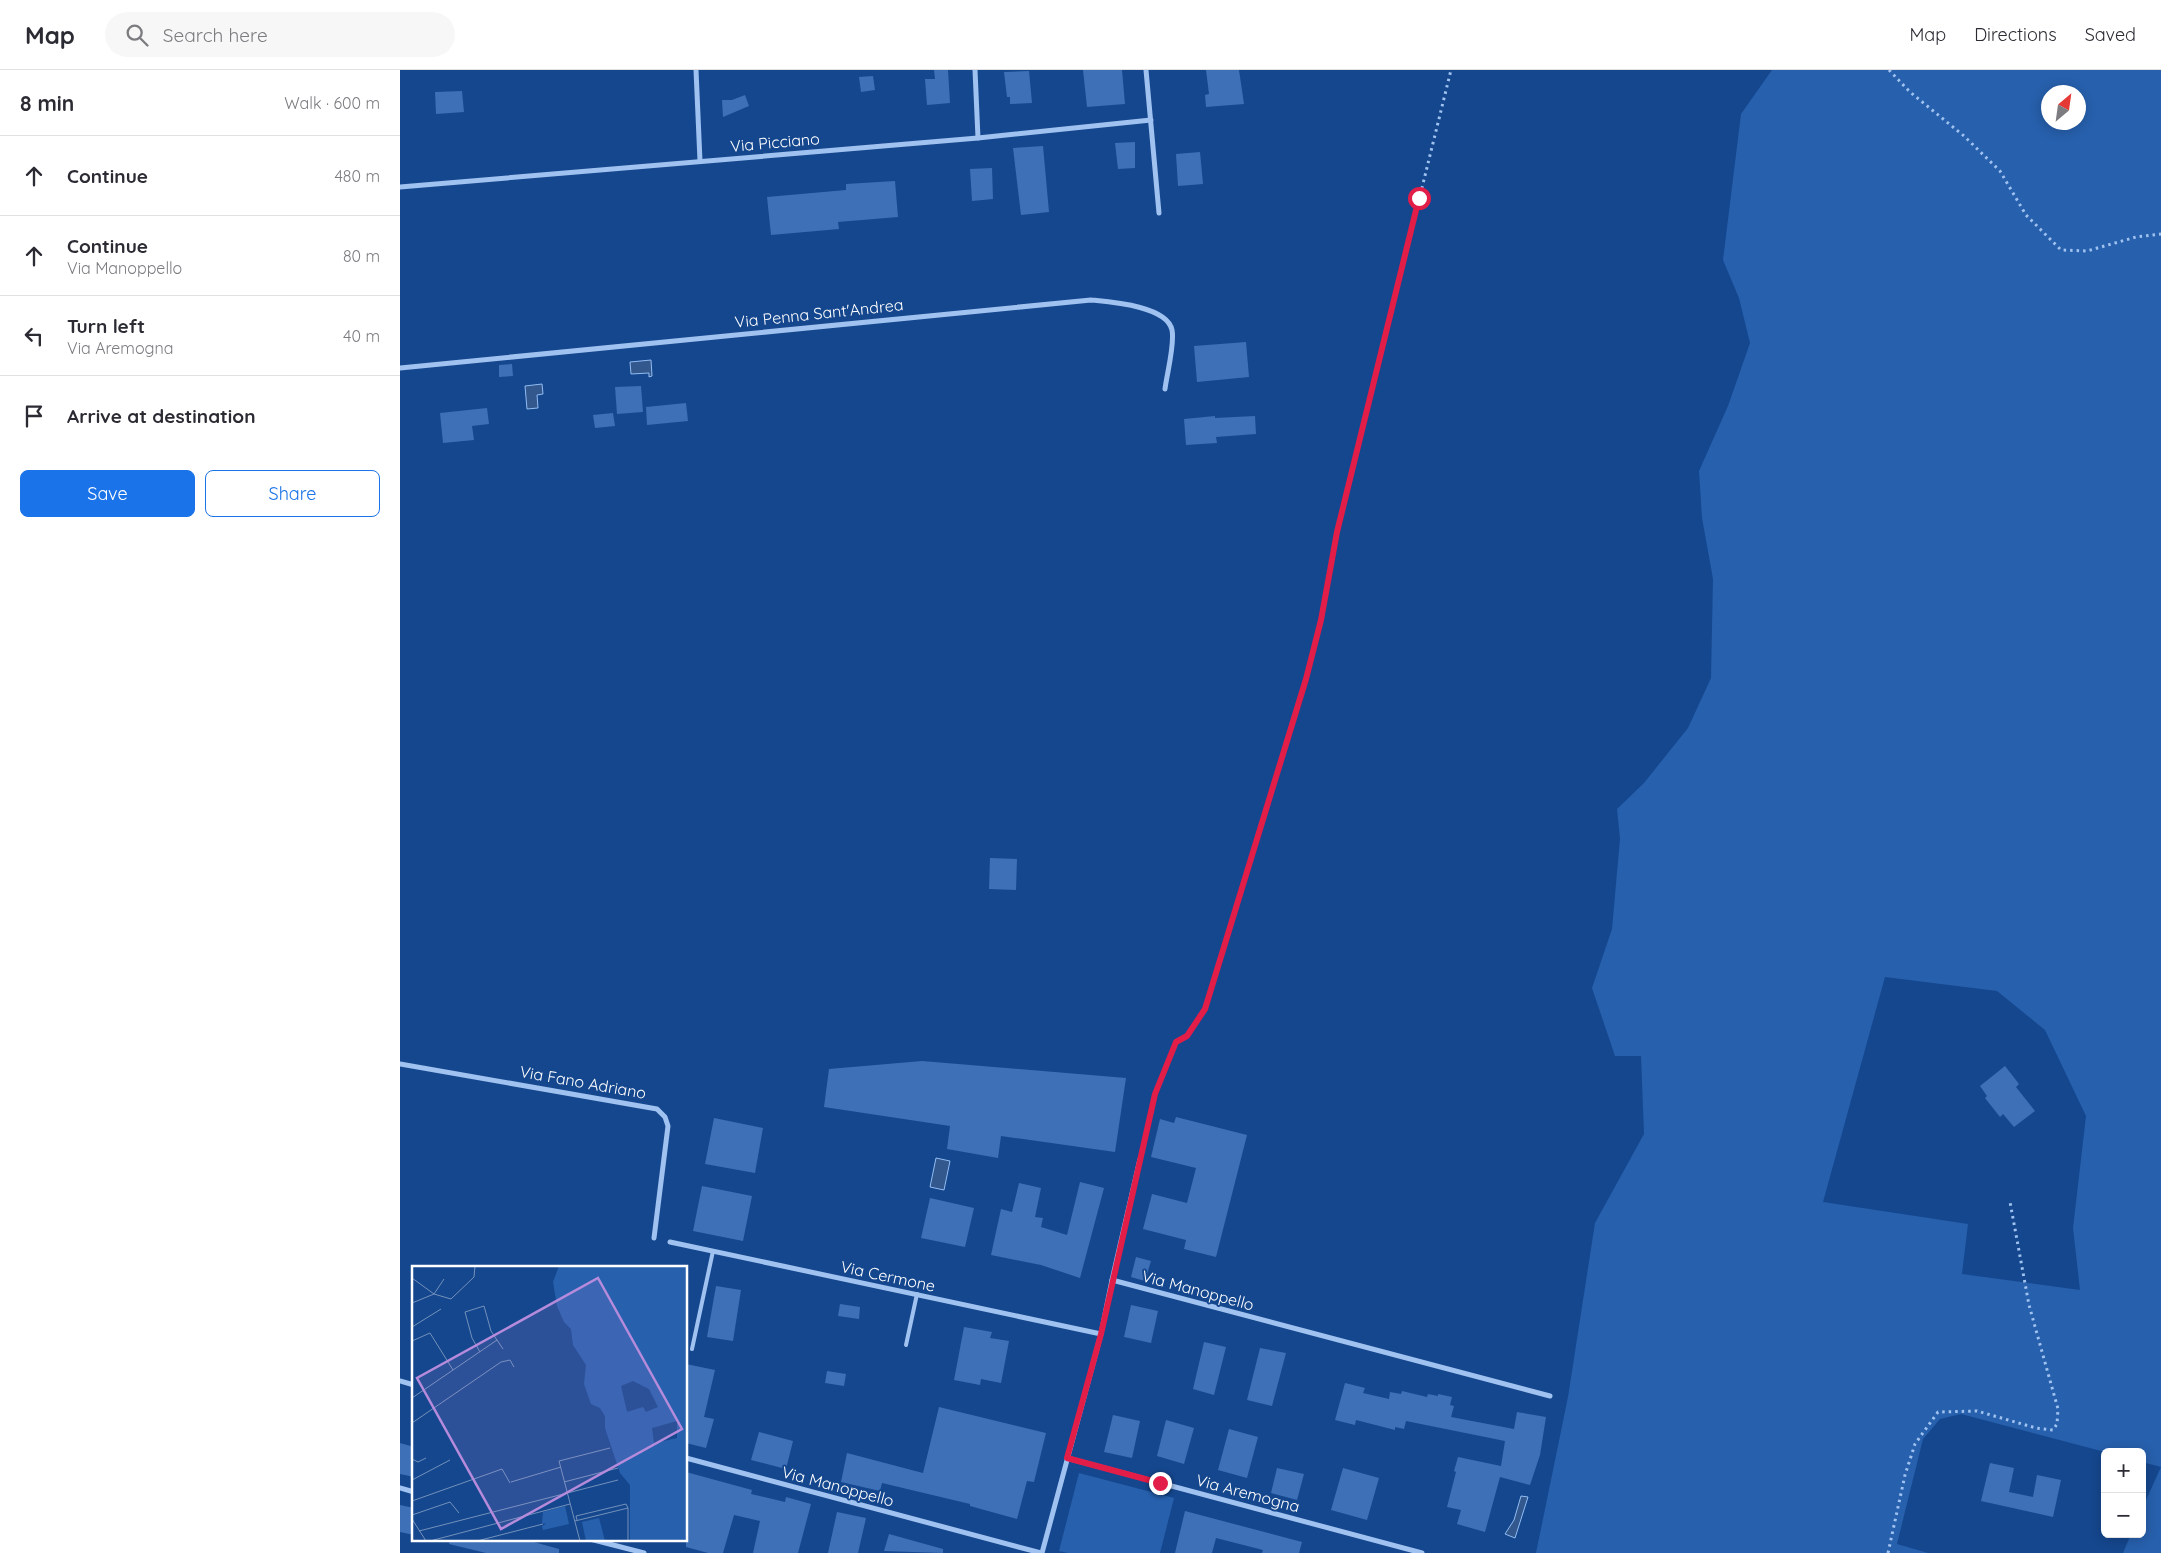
<!DOCTYPE html>
<meta charset="utf-8">
<style>
:root{--surface:#fff;--page:#f7f7f7;--text:#2b2b33;--muted:#7c7c81;--line:#e1e1e2;--accent:#1a73e8}
body{margin:0;font-family:Quicksand,sans-serif;background:var(--page);color:var(--text)}
.controls{position:absolute;right:15px;bottom:15px;display:grid;overflow:hidden;border-radius:8px;box-shadow:0 2px 12px #0003}
.controls button{width:45px;height:45px;display:grid;place-items:center;padding:0;border:0;border-bottom:1px solid var(--line);background:var(--surface);color:var(--text);font:25px sans-serif}
.compass{position:absolute;left:1641px;top:15px;width:45px;height:45px;border-radius:50%;background:var(--surface);box-shadow:0 2px 12px #0003;rotate:29deg}
.stop{position:absolute;width:15px;height:15px;margin:-11px;border:4px solid #e11d48;border-radius:50%;background:#fff}
.stop.end{background:#e11d48;border-color:#fff;box-shadow:0 1px 5px #0008}
.list{margin:0;padding:0;list-style:none}
h2{display:flex;justify-content:space-between;align-items:center;height:65px;margin:0;padding:0 20px;font-size:21px}
h2 small{font-size:16px;font-weight:400;color:var(--muted)}
.list li{display:grid;grid-template-columns:32px 1fr auto;gap:15px;align-items:center;box-sizing:border-box;height:80px;padding:0 20px;border-top:1px solid var(--line)}
.list b{display:block;font-size:19px;white-space:nowrap}
.list p{margin:0;font-size:16px;white-space:nowrap;color:var(--muted)}
.list em{font-size:16px;font-style:normal;color:var(--muted)}
.actions{display:flex;gap:10px;padding:15px 20px}
.actions a{flex:1;padding:11px 0;border:1px solid var(--accent);border-radius:8px;text-align:center;font-size:18px;color:var(--accent)}
.actions .main{background:var(--accent);color:#fff}
.icon{flex:none;width:28px;height:28px;fill:none;stroke:currentColor;stroke-width:2;stroke-linecap:round;stroke-linejoin:round}
.map{position:relative;flex:none;width:1761px;height:1483px;overflow:hidden}
header{display:flex;align-items:center;gap:30px;box-sizing:border-box;height:70px;padding:0 25px;background:var(--surface);border-bottom:1px solid var(--line)}
header strong{font-size:24px}
nav{display:flex;gap:28px;margin-inline-start:auto;font-size:18px}
.search{width:350px;height:45px;background:var(--page);display:flex;align-items:center;gap:12px;box-sizing:border-box;padding:0 18px;border-radius:28px;color:var(--muted);font-size:19px}
main{display:flex}
aside{flex:1;background:var(--surface)}
.map>svg:first-child{display:block}
</style>
<header>
<strong>Map</strong>
<div class="search"><svg class="icon" aria-label="search" viewBox="0 0 24 24"><circle cx="10" cy="10" r="6"/><path d="M15 15l6 6"/></svg>Search here</div>
<nav><a>Map</a><a>Directions</a><a>Saved</a></nav>
</header>
<main>
<aside>
<h2>8 min<small>Walk · 600 m</small></h2>
<ul class="list">
<li><svg class="icon" aria-label="ahead" viewBox="0 0 24 24"><path d="M12 20V5M6 11l6-6 6 6"/></svg><div><b>Continue</b></div><em>480 m</em></li>
<li><svg class="icon" aria-label="ahead" viewBox="0 0 24 24"><path d="M12 20V5M6 11l6-6 6 6"/></svg><div><b>Continue</b><p>Via Manoppello</p></div><em>80 m</em></li>
<li><svg class="icon" aria-label="left" viewBox="0 0 24 24"><path d="M17 20v-9H6M10 6l-5 5 5 5"/></svg><div><b>Turn left</b><p>Via Aremogna</p></div><em>40 m</em></li>
<li><svg class="icon" aria-label="arrive" viewBox="0 0 24 24"><path d="M6 21V4h12l-3 4 3 4H6"/></svg><div><b>Arrive at destination</b></div></li>
</ul>
<div class="actions"><a class="main">Save</a><a>Share</a></div>
</aside>
<div class="map">
<svg width="1761" height="1483" viewBox="0 0 1761 1483">
<rect width="100%" height="100%" fill="#15478e"/>
<g fill="#2760ad" fill-rule="evenodd">
<path d="M1372,0H1761V1397L1742,1392V1382H1705L1561,1344L1540,1349L1523,1369L1497,1474L1528,1483H1136L1168,1327L1195,1153L1244,1064L1241,986H1215L1192,918L1212,859L1220,769L1217,739L1244,713L1288,658L1311,608L1313,509L1302,448L1299,401L1328,336L1350,273L1339,228L1323,190L1341,44ZM1678,22V52H1648V22ZM1485,907L1597,921L1645,960L1686,1046L1673,1158L1680,1220L1562,1204L1568,1154L1423,1132Z"/>
<path d="M1761,1397V1483H1723L1731,1464H1742V1439Z"/>
<path d="M679,1403L774,1428L760,1483H668L659,1481Z"/>
</g>
<g fill="#33588d" stroke="#92bdf3">
<path d="M251,290L252,306L249,307V303L231,304L230,292Z"/>
<path d="M142,314L143,324L137,325L138,338L127,339L125,316Z"/>
<path d="M536,1088L550,1091L544,1120L530,1117Z"/>
<path d="M1121,1426L1128,1427L1115,1468L1105,1464L1114,1450Z"/>
</g>
<g fill="#3d70b7">
<path d="M534,0H548L550,33L527,35L525,9H535Z"/>
<path d="M683,0H722L725,34L687,37Z"/>
<path d="M806,0H839L844,34L806,37L805,25L809,24Z"/>
<path d="M629,1L632,33L610,34V27H607L604,2Z"/>
<path d="M473,6L475,20L461,22L459,7Z"/>
<path d="M62,21L64,42L36,44L35,22Z"/>
<path d="M345,25L349,36L323,47L322,30H332Z"/>
<path d="M735,72V98L718,99L715,73Z"/>
<path d="M643,76L649,142L621,145L613,78Z"/>
<path d="M800,82L803,114L778,116L776,84Z"/>
<path d="M592,98L593,129L572,131L570,99Z"/>
<path d="M495,111L498,147L438,152L439,159L371,165L367,127L446,120V114Z"/>
<path d="M846,272L849,307L797,312L794,276Z"/>
<path d="M112,294L113,306L99,307V295Z"/>
<path d="M241,316L243,342L217,344L215,317Z"/>
<path d="M286,333L288,351L247,355L246,337Z"/>
<path d="M87,338L89,354L72,356L74,370L43,373L40,343Z"/>
<path d="M213,343L215,356L195,358L193,345Z"/>
<path d="M815,346V348L855,346L856,364L816,367L817,373L786,375L784,349Z"/>
<path d="M590,788L617,789L616,820L589,819Z"/>
<path d="M522,991L726,1008L715,1082L601,1066L598,1088L547,1079L550,1056L424,1037L429,999Z"/>
<path d="M1605,996L1619,1014L1616,1017L1635,1041L1614,1057L1603,1044L1600,1047L1585,1028L1587,1026L1580,1016Z"/>
<path d="M776,1047L847,1065L816,1187L784,1179L786,1170L743,1159L752,1124L787,1133L796,1098L751,1087L760,1049L774,1053Z"/>
<path d="M314,1048L363,1058L355,1103L305,1094Z"/>
<path d="M680,1112L704,1118L680,1208L641,1195L591,1185L601,1139L612,1142L619,1113L641,1118L635,1147L643,1148L641,1157L667,1165Z"/>
<path d="M302,1116L352,1126L343,1171L293,1161Z"/>
<path d="M530,1128L574,1138L565,1177L521,1168Z"/>
<path d="M736,1187L751,1191L745,1211L731,1207Z"/>
<path d="M316,1216L341,1220L333,1271L307,1267Z"/>
<path d="M440,1234L460,1237L459,1249L438,1246Z"/>
<path d="M731,1235L758,1241L751,1273L724,1267Z"/>
<path d="M564,1257L592,1262L590,1268L609,1271L601,1313L581,1309L580,1315L554,1310Z"/>
<path d="M804,1272L826,1277L814,1325L793,1319Z"/>
<path d="M860,1278L886,1283L872,1336L847,1330Z"/>
<path d="M286,1294L315,1300L304,1347L314,1349L306,1378L286,1373Z"/>
<path d="M427,1301L446,1304L444,1316L425,1313Z"/>
<path d="M945,1313L965,1318L963,1323L989,1329L990,1322L1001,1324L1002,1321L1027,1327L1028,1324L1038,1326V1324L1052,1327L1050,1335L1054,1336L1051,1347L1114,1359L1117,1342L1146,1347L1140,1385L1130,1415L1100,1407L1085,1462L1057,1454L1061,1440L1047,1437L1056,1402L1054,1401L1058,1387L1101,1396L1105,1371L1006,1351L1004,1359L995,1357V1360L956,1350L955,1355L935,1350Z"/>
<path d="M539,1337L646,1363L634,1412L627,1411L617,1449L570,1436V1434L482,1413L480,1421L441,1412L447,1383L523,1403Z"/>
<path d="M713,1345L740,1351L732,1388L704,1382Z"/>
<path d="M766,1350L794,1358L784,1394L757,1386Z"/>
<path d="M829,1359L858,1367L847,1408L818,1400Z"/>
<path d="M359,1362L393,1371L386,1399L351,1390Z"/>
<path d="M0,1373L14,1377V1407L0,1404Z"/>
<path d="M1590,1393L1614,1398L1609,1422L1633,1427L1637,1405L1661,1410L1653,1447L1581,1431Z"/>
<path d="M877,1398L904,1404L897,1430L871,1423Z"/>
<path d="M943,1398L979,1408L967,1450L931,1440Z"/>
<path d="M286,1402L352,1420L351,1424L385,1432L386,1427L411,1434L398,1483H353L360,1451L334,1445L323,1483H308L286,1477Z"/>
<path d="M0,1435L14,1438V1465L0,1462Z"/>
<path d="M785,1441L902,1472L899,1483H862L863,1480L816,1468L812,1483H775Z"/>
<path d="M437,1442L466,1448L458,1483H428Z"/>
<path d="M489,1464L543,1479V1483L484,1481Z"/>
<path d="M50,1469H123L159,1479V1483H86L49,1474Z"/>
</g>
<g fill="none" stroke-linecap="round" stroke-linejoin="round">
<g stroke="#a0c2f0" stroke-width="3" stroke-dasharray="2.5 4" stroke-linecap="butt">
<path d="M1489,0L1510,22L1564,66L1600,101L1626,145L1661,180L1687,181L1736,167L1761,164"/>
<path d="M742,1080L755,1024L776,972L787,965L805,939L906,609L921,550L937,463L1051,0"/>
<path d="M1488,1483L1505,1405L1515,1374L1538,1342L1577,1341L1636,1358L1653,1360L1657,1354L1658,1339L1629,1235L1610,1132"/>
</g>
<g stroke="#a0c2f0" stroke-width="4">
<path d="M506,1275L517,1224"/>
<path d="M292,1279L313,1181"/>
</g>
<g stroke="#a0c2f0" stroke-width="5">
<path d="M296,0L300,91"/>
<path d="M575,0L578,68"/>
<path d="M746,0L759,143"/>
<path d="M0,117L578,68L751,50"/>
<path d="M0,298L691,230C711,232 767,236 772,260C775,274 767,303 765,319"/>
<path d="M0,994L257,1039L265,1047L268,1056L254,1168"/>
<path d="M270,1172L701,1264"/>
<path d="M712,1210L740,1089"/>
<path d="M0,1311L14,1315"/>
<path d="M286,1388L641,1483"/>
<path d="M667,1388L1022,1483"/>
<path d="M0,1418L14,1422"/>
<path d="M190,1469L244,1483"/>
<path d="M642,1483L701,1264L712,1210L1150,1326"/>
</g>
</g>
<g fill="none" stroke-linecap="round" stroke-linejoin="round">
<path stroke="#e11d48" stroke-width="6" d="M760,1413L667,1388L701,1264L755,1024L776,972L787,966L805,939L906,609L921,550L937,462L1019,128"/>
</g>
<g text-anchor="middle" stroke-width="4" stroke-linejoin="round" paint-order="stroke">
<g font-size="16" fill="#fff" stroke="#15478e">
<text transform="translate(375 72) rotate(-5)" y="6">Via Picciano</text>
<text transform="translate(419 243) rotate(-6)" y="6">Via Penna Sant'Andrea</text>
<text transform="translate(183 1012) rotate(10)" y="6">Via Fano Adriano</text>
<text transform="translate(488 1206) rotate(12)" y="6">Via Cermone</text>
<text transform="translate(798 1220) rotate(15)" y="6">Via Manoppello</text>
<text transform="translate(438 1416) rotate(15)" y="6">Via Manoppello</text>
<text transform="translate(848 1423) rotate(15)" y="6">Via Aremogna</text>
</g>
</g>
<g transform="translate(12 1196)">
<rect width="275" height="275" fill="#15478e"/>
<path d="M147,0H275V275H218V219L208,207L193,162V150L188,142L179,138L172,118L174,99L161,79L159,63L152,56L145,40L141,16ZM221,115L237,123L246,141L234,146L231,141L215,146L209,120ZM265,155V172L242,177L240,162ZM153,240L157,258L131,264L130,260L134,258L130,257L131,246ZM187,252L193,275H174L170,256Z" fill="#2760ad" fill-rule="evenodd"/>
<path fill="none" stroke="#7391bb" stroke-width="1" d="M0,12L22,28L32,13M0,37L22,28L39,33L62,11L63,0M0,61L29,43M0,75L18,67L41,104M68,86L60,72L53,46L72,40L79,65L91,83M0,132L85,74M0,157L89,96L98,94L102,101M0,193L6,196L14,192M0,214L38,194M99,216L149,201M152,216L206,202M0,235L90,203L98,217M0,249L38,236L47,247M0,253L14,275M165,254L164,250L214,238L216,242M163,255L216,242M7,265L206,214M18,275L158,238M65,275L131,258M168,275L147,195L198,182M216,275V242"/>
<path fill="#b68bdc" fill-opacity="0.15" stroke="#b68bdc" stroke-width="2.5" d="M186,12L270,163L89,263L5,112Z"/>
<rect width="275" height="275" fill="none" stroke="#fff" stroke-width="2.5"/>
</g>
</svg>
<div class="controls">
<button>+</button>
<button>−</button>
</div>
<svg class="compass" viewBox="-18 -18 36 36"><path d="M0-13l5 13h-10z" fill="#e53935"/><path d="M0 13l5-13h-10z" fill="#7c7c81"/></svg>
<div class="stop" style="left:1019px;top:128px"></div>
<div class="stop end" style="left:760px;top:1413px"></div>
</div>
</main>
